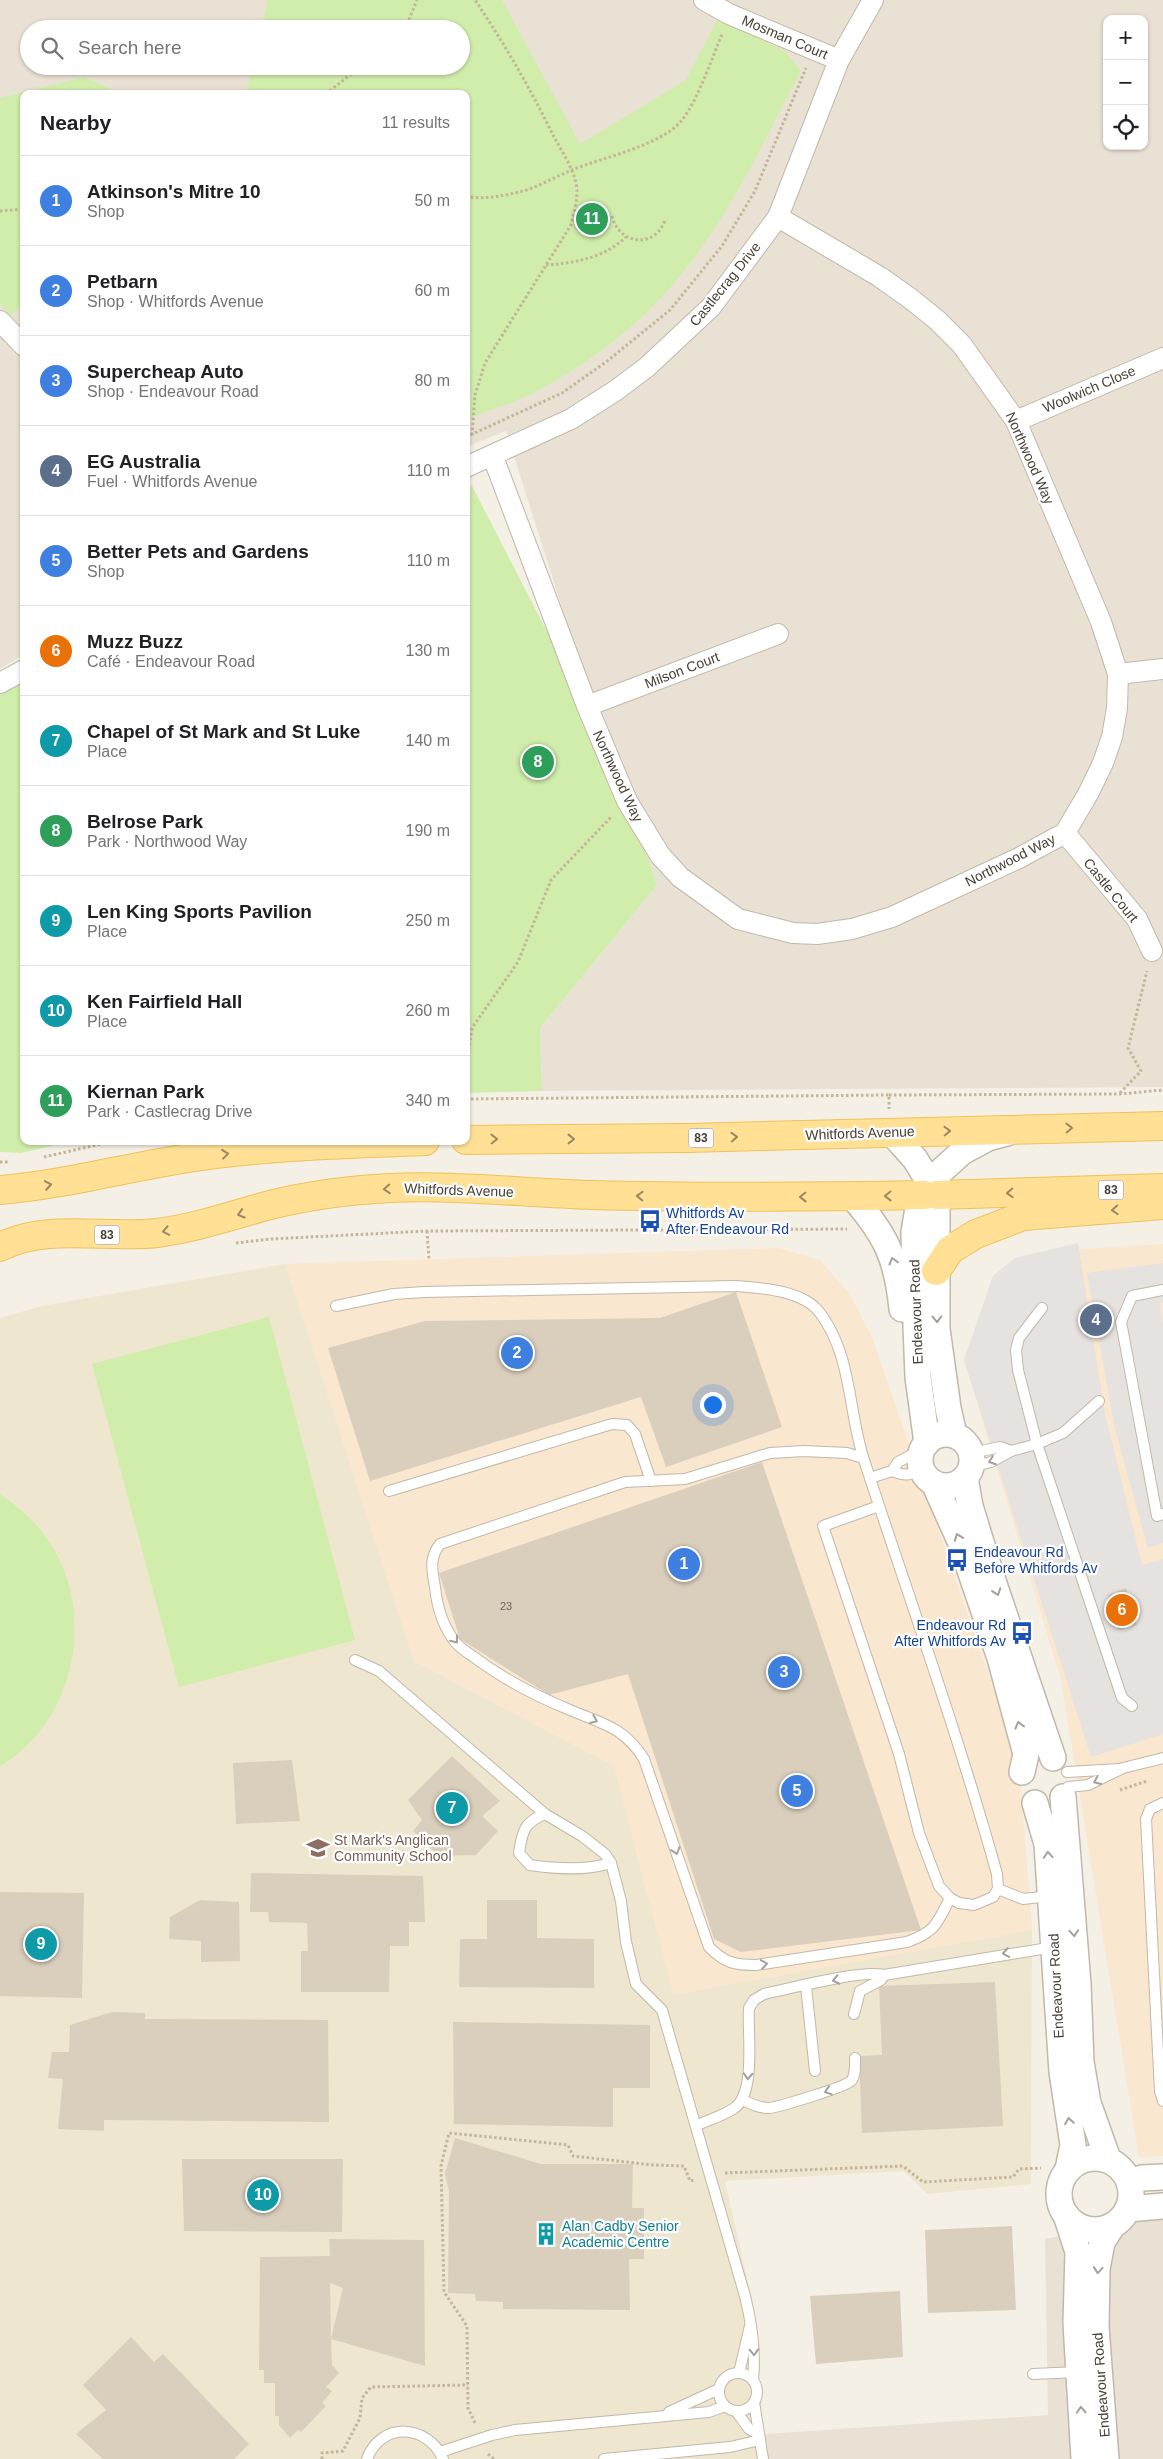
<!DOCTYPE html>
<meta charset="utf-8">
<style>
:root{--surface:#fff;--page:#f6f6f6;--text:#202124;--muted:#757577;--line:#e0e0e0;--accent:#ff3413}
body{margin:0;font-family:Arial,sans-serif;background:var(--page);color:var(--text)}
.controls{position:absolute;right:15px;top:15px;display:grid;overflow:hidden;border-radius:10px;box-shadow:0 1px 4px #0004}
.controls button{width:45px;height:45px;display:grid;place-items:center;padding:0;border:0;border-bottom:1px solid var(--line);background:var(--surface);color:var(--text);font:25px sans-serif}
.you{position:absolute;left:712px;top:1404px;width:18px;height:18px;margin:-12px;border:4px solid #fff;border-radius:50%;background:#1a73e8;box-shadow:0 0 0 8px #1a73e833}
.badge{display:grid;place-items:center;width:32px;height:32px;border-radius:50%;background:var(--accent);color:#fff;font-size:16px;font-weight:700}
.pin{position:absolute;translate:-50% -50%;border:2px solid #fff;box-shadow:0 1px 5px #0006}
.list{margin:0;padding:0;list-style:none}
h2{display:flex;justify-content:space-between;align-items:center;height:65px;margin:0;padding:0 20px;font-size:21px}
h2 small{font-size:16px;font-weight:400;color:var(--muted)}
.list li{display:grid;grid-template-columns:32px 1fr auto;gap:15px;align-items:center;box-sizing:border-box;height:90px;padding:0 20px;border-top:1px solid var(--line)}
.list b{display:block;font-size:19px;white-space:nowrap}
.list p{margin:0;font-size:16px;white-space:nowrap;color:var(--muted)}
.list em{font-size:16px;font-style:normal;color:var(--muted)}
.icon{flex:none;width:28px;height:28px;fill:none;stroke:currentColor;stroke-width:2;stroke-linecap:round;stroke-linejoin:round}
.map{position:relative;flex:none;width:1163px;height:2459px;overflow:hidden}
.search{position:absolute;background:var(--surface);box-shadow:0 1px 4px #0004;left:20px;top:20px;width:450px;height:55px;display:flex;align-items:center;gap:12px;box-sizing:border-box;padding:0 18px;border-radius:28px;color:var(--muted);font-size:19px}
.panel{position:absolute;background:var(--surface);box-shadow:0 1px 4px #0004;left:20px;top:90px;width:450px;height:1055px;border-radius:10px}
.map>svg:first-child{display:block}
</style>
<div class="map">
<svg width="1163" height="2459" viewBox="0 0 1163 2459">
<rect width="100%" height="100%" fill="#f5f0e6"/>
<g fill="#e9e2d4" fill-rule="evenodd">
<path d="M0,0H1163V1087L542,1091L540,1028L657,885L643,864L506,431L466,447V94H24V654L0,669ZM1107,19H1144V146H1107ZM29,29H461V66H29Z"/>
<path d="M1163,2215V2459H765L764,2434L1048,2415L1045,2239Z"/>
</g>
<g fill="#f9e7cf">
<path d="M1163,1244V2156L1139,2157L1061,1680L964,1360L1041,1252Z"/>
<path d="M778,1248L820,1260L849,1293L872,1337L1019,1763L1032,1930L673,1996L614,1766L414,1661L285,1264Z"/>
</g>
<path fill="#efe6cf" d="M285,1264L414,1661L614,1766L673,1995L1032,1930L1031,2184L927,2194L904,2171L725,2181L754,2309L765,2459H0V1318L42,1306Z"/>
<g fill="#d0edab">
<path d="M268,0H502L580,144L686,80L718,18L785,51L801,71C760,149 717,242 655,304C620,340 577,370 533,393C512,404 488,410 466,420V94H246L252,66H461V29H261Z"/>
<path d="M85,77L121,94H24V303L10,316L0,303V98Z"/>
<path d="M472,486L594,723L627,801L657,885L540,1028L542,1091L466,1093V488Z"/>
<path d="M24,668V1141H72L21,1153L0,1152V683Z"/>
<path d="M269,1317L355,1640L179,1687L92,1364Z"/>
<path d="M0,1494C15,1505 31,1517 42,1532C99,1604 79,1719 0,1766Z"/>
</g>
<g fill="#e5e2df">
<path d="M1078,1243L1105,1414L1142,1565L1163,1559V1734L1091,1757L964,1360L993,1276L1015,1258Z"/>
<path d="M1163,1263V1302L1160,1303L1163,1325V1543L1148,1548L1115,1429L1087,1273Z"/>
</g>
<g fill="#dacfbd" fill-rule="evenodd">
<path d="M736,1292L782,1427L666,1467L641,1397L370,1481L328,1348L425,1321L660,1318Z"/>
<path d="M762,1462L921,1930L741,1952L714,1939L628,1674L549,1695L460,1639L439,1573Z"/>
<path d="M1126,1588L1137,1625L1118,1630L1108,1595Z"/>
<path d="M452,1756L500,1801L482,1816L498,1831L476,1855L439,1856L413,1831L422,1820L408,1800Z"/>
<path d="M292,1760L300,1821L236,1824L233,1763Z"/>
<path d="M251,1873L423,1876L425,1922H409V1946H390L389,1992H301V1951H308L307,1923L269,1922L268,1912H250Z"/>
<path d="M0,1892L84,1893L82,1998L0,1996Z"/>
<path d="M200,1900L239,1902L240,1961L201,1962V1941L169,1939L170,1917Z"/>
<path d="M487,1900H537V1938L594,1939V1988L459,1987L460,1939H487Z"/>
<path d="M995,1982L1003,2126L862,2133L859,2056L882,2055L879,1986Z"/>
<path d="M112,2012L145,2013V2019L328,2020L329,2122L104,2120V2131L58,2129L63,2079L48,2078L52,2052H69L70,2025Z"/>
<path d="M453,2022L650,2025V2088H613V2127L454,2124Z"/>
<path d="M455,2138L541,2164H633L632,2208H644V2259H629L630,2310L503,2309V2302L476,2301L475,2294L448,2293L449,2191L445,2174Z"/>
<path d="M182,2159H343L342,2232L184,2231Z"/>
<path d="M1012,2226L1016,2310L928,2313L925,2230Z"/>
<path d="M329,2239L424,2240L425,2366L331,2339L332,2365L339,2373L326,2387L332,2391L322,2403L326,2406L301,2432L298,2430L290,2438L279,2425V2416H275V2383H264V2370H259L260,2257L330,2256ZM330,2283L343,2288L331,2339Z"/>
<path d="M900,2291L903,2357L816,2364L810,2296Z"/>
<path d="M131,2337L154,2362L163,2354L249,2444L234,2459H103L76,2434L106,2410L83,2385Z"/>
</g>
<g fill="none" stroke-linecap="round" stroke-linejoin="round">
<defs>
<g id="service">
<path d="M1163,1290L1132,1296L1121,1322L1157,1516L1163,1514"/>
<path d="M336,1306L394,1294L424,1292L735,1286C761,1288 803,1290 820,1313C852,1355 848,1411 864,1460C909,1598 958,1734 997,1874L998,1889L993,1897L974,1905L959,1903L950,1898L939,1886L919,1833L899,1754L823,1526L879,1506"/>
<path d="M1042,1308L1019,1338L1016,1350L1018,1370L1037,1444L1122,1698L1132,1706"/>
<path d="M972,1453L1000,1447L1011,1451"/>
<path d="M863,1458L847,1453L804,1451L770,1453L685,1479L625,1482L440,1544C429,1558 432,1570 435,1587C437,1607 443,1627 456,1643C460,1648 468,1653 474,1657C503,1679 536,1696 570,1710C603,1724 624,1727 644,1759L709,1947C725,1963 734,1965 756,1965L907,1942C935,1932 937,1924 950,1898"/>
<path d="M971,1467L991,1462L1011,1451L1037,1444L1063,1433L1099,1401"/>
<path d="M892,1471C904,1476 911,1476 922,1469"/>
<path d="M870,1478L892,1471L898,1462L923,1449"/>
<path d="M389,1491L612,1424L627,1425L635,1434L651,1481"/>
<path d="M355,1660L379,1671L545,1814L582,1836L605,1854L611,1863L621,1901L626,1942L636,1984L662,2010L745,2296C752,2324 756,2351 753,2380"/>
<path d="M1067,1772L1120,1769"/>
<path d="M1068,1787L1088,1785L1123,1768L1163,1758"/>
<path d="M1163,1803L1150,1809L1146,1819L1160,2091L1163,2101"/>
<path d="M545,1814C524,1822 522,1832 519,1853L530,1865C557,1869 585,1871 611,1863"/>
<path d="M998,1889L1023,1899L1050,1896"/>
<path d="M806,1986L815,2071"/>
<path d="M854,2014L860,1991L881,1980L884,1975"/>
<path d="M743,2100C751,2104 759,2108 769,2108C779,2107 845,2087 851,2081C856,2075 855,2066 855,2058"/>
<path d="M697,2125C709,2120 722,2116 733,2109C757,2094 747,2034 749,2008L754,2000L764,1994C789,1989 863,1969 884,1975L1054,1947"/>
<circle cx="738" cy="2392" r="19"/>
<path d="M739,2373L750,2326"/>
<path d="M1033,2374L1079,2372"/>
<path d="M754,2402L763,2459"/>
<path d="M736,2411L749,2429L758,2434"/>
<path d="M669,2412L719,2389"/>
<path d="M440,2452L492,2435L515,2430L709,2412L725,2406"/>
<path d="M367,2459C381,2421 428,2424 443,2459"/>
<path d="M604,2459L730,2447L760,2440"/>
</g>
<g id="minor">
<path d="M704,0L729,14L839,60"/>
<path d="M0,321L24,346"/>
<path d="M1016,421L1163,358"/>
<path d="M493,457L587,706L627,801L660,855L680,877L738,919L793,933L817,934L852,929L892,917L1019,858L1065,833L1089,792L1103,763L1112,737L1117,708L1118,674L1101,622L1016,421L962,345L937,320L911,299L880,277L778,217"/>
<path d="M466,467L571,419L615,391L647,367L711,307L778,217L839,60L873,0"/>
<path d="M1118,674L1163,669"/>
<path d="M0,683L24,670"/>
<path d="M587,706L778,634"/>
<path d="M1065,833L1137,919L1152,951"/>
</g>
<g id="tertiary">
<path d="M891,1132L915,1159L937,1195V1329L948,1408L954,1435"/>
<path d="M852,1196C886,1235 897,1258 902,1309"/>
<circle cx="946" cy="1460" r="26"/>
<path d="M927,1443L918,1377L916,1326L914,1232L918,1208L940,1172L962,1152L988,1138L1007,1133"/>
<path d="M965,1478L970,1506L992,1578L1053,1758"/>
<path d="M934,1483L960,1541L1000,1658L1026,1754L1022,1772"/>
<path d="M1063,1797L1078,1984L1081,2062L1088,2103L1108,2159"/>
<path d="M1035,1803L1047,1844L1062,2072L1073,2145L1068,2169"/>
<circle cx="1095" cy="2194" r="36"/>
<path d="M1130,2182L1142,2178L1163,2177"/>
<path d="M1128,2209L1163,2206"/>
<path d="M1066,2215L1078,2252L1076,2323L1084,2459"/>
<path d="M1106,2459L1096,2327L1097,2269L1102,2242L1113,2225"/>
</g>
<g id="primary">
<path d="M466,1140L687,1138L1163,1126"/>
<path d="M0,1190C60,1185 117,1170 176,1160C258,1146 342,1144 425,1141"/>
<path d="M937,1195L1163,1188"/>
<path d="M0,1247C47,1223 106,1239 157,1233C196,1228 233,1215 270,1205C310,1195 350,1190 391,1188C458,1185 525,1193 592,1195C703,1198 813,1197 924,1195"/>
<path d="M936,1271L950,1250L976,1234L1023,1216L1163,1205"/>
</g>
</defs>
<use href="#service" stroke="#c1b8a8" stroke-width="12"/>
<use href="#minor" stroke="#c1b8a8" stroke-width="22"/>
<use href="#tertiary" stroke="#c1b8a8" stroke-width="28"/>
<use href="#primary" stroke="#efc15a" stroke-width="30"/>
<g stroke="#c4b498" stroke-width="3" stroke-dasharray="2.5 2.5" stroke-linecap="butt">
<path d="M405,29L417,0"/>
<path d="M326,94L361,66"/>
<path d="M466,196C483,200 502,196 519,192C537,188 554,177 572,170C603,157 661,146 682,120C698,100 712,58 722,34"/>
<path d="M0,211L24,209"/>
<path d="M612,216C619,245 655,249 665,220"/>
<path d="M546,265C575,263 604,258 626,237"/>
<path d="M472,435L475,395L485,363L571,225C574,211 579,197 576,183C572,166 561,150 553,135C530,88 504,43 475,0"/>
<path d="M466,437L562,393L606,362L670,310L722,246L755,191L806,68"/>
<path d="M466,1065L472,1028L518,962L551,880L611,817"/>
<path d="M1120,1093L1141,1071L1128,1048L1147,971"/>
<path d="M889,1095L1120,1094L1163,1090"/>
<path d="M466,1099L889,1095V1109"/>
<path d="M44,1157L114,1141"/>
<path d="M0,1162H8"/>
<path d="M427,1231L429,1260"/>
<path d="M236,1243L271,1239L427,1231L847,1229"/>
<path d="M1120,1790L1147,1781"/>
<path d="M725,2173L903,2166L923,2182L1013,2177L1019,2169L1041,2168"/>
<path d="M475,2423L468,2408L467,2326L444,2292L441,2166L449,2133L568,2145L573,2156L653,2165L684,2166L690,2181L694,2180"/>
<path d="M488,2454L494,2459"/>
<path d="M322,2459V2453L343,2451L360,2418L362,2398L371,2387L468,2385"/>
</g>
<use href="#service" stroke="#fff" stroke-width="10"/>
<use href="#minor" stroke="#fff" stroke-width="20"/>
<use href="#tertiary" stroke="#fff" stroke-width="25"/>
<use href="#primary" stroke="#ffe095" stroke-width="28"/>
</g>
<defs><path id="oneway-chevron" d="M-2-3.5L2.5 0L-2 3.5" fill="none" stroke-width="1.6" stroke-linecap="round" stroke-linejoin="round" transform="scale(1.25)"/></defs>
<g stroke="#9a8860">
<use href="#oneway-chevron" transform="translate(1069 1128) rotate(-1)"/>
<use href="#oneway-chevron" transform="translate(947 1131) rotate(-2)"/>
<use href="#oneway-chevron" transform="translate(734 1137) rotate(-2)"/>
<use href="#oneway-chevron" transform="translate(494 1139) rotate(-1)"/>
<use href="#oneway-chevron" transform="translate(571 1139)"/>
<use href="#oneway-chevron" transform="translate(225 1154) rotate(-7)"/>
<use href="#oneway-chevron" transform="translate(48 1185) rotate(-10)"/>
<use href="#oneway-chevron" transform="translate(387 1189) rotate(176)"/>
<use href="#oneway-chevron" transform="translate(1010 1193) rotate(178)"/>
<use href="#oneway-chevron" transform="translate(640 1196) rotate(-178)"/>
<use href="#oneway-chevron" transform="translate(888 1196) rotate(179)"/>
<use href="#oneway-chevron" transform="translate(803 1197) rotate(179)"/>
<use href="#oneway-chevron" transform="translate(1115 1210) rotate(177)"/>
<use href="#oneway-chevron" transform="translate(241 1214) rotate(163)"/>
<use href="#oneway-chevron" transform="translate(166 1231) rotate(169)"/>
</g>
<g stroke="#a4a09a">
<use href="#oneway-chevron" transform="translate(893 1261) rotate(-105)"/>
<use href="#oneway-chevron" transform="translate(937 1319) rotate(89)"/>
<use href="#oneway-chevron" transform="translate(992 1461) rotate(160)"/>
<use href="#oneway-chevron" transform="translate(958 1537) rotate(-110)"/>
<use href="#oneway-chevron" transform="translate(997 1592) rotate(71)"/>
<use href="#oneway-chevron" transform="translate(455 1640) rotate(52)"/>
<use href="#oneway-chevron" transform="translate(594 1720) rotate(23)"/>
<use href="#oneway-chevron" transform="translate(1019 1725) rotate(-105)"/>
<use href="#oneway-chevron" transform="translate(1097 1781) rotate(156)"/>
<use href="#oneway-chevron" transform="translate(676 1851) rotate(71)"/>
<use href="#oneway-chevron" transform="translate(1048 1855) rotate(-94)"/>
<use href="#oneway-chevron" transform="translate(1074 1933) rotate(86)"/>
<use href="#oneway-chevron" transform="translate(1006 1953) rotate(170)"/>
<use href="#oneway-chevron" transform="translate(764 1964) rotate(-9)"/>
<use href="#oneway-chevron" transform="translate(836 1980) rotate(168)"/>
<use href="#oneway-chevron" transform="translate(748 2076) rotate(93)"/>
<use href="#oneway-chevron" transform="translate(828 2091) rotate(162)"/>
<use href="#oneway-chevron" transform="translate(1069 2121) rotate(-99)"/>
<use href="#oneway-chevron" transform="translate(1098 2270) rotate(95)"/>
<use href="#oneway-chevron" transform="translate(754 2352) rotate(87)"/>
<use href="#oneway-chevron" transform="translate(1081 2410) rotate(-93)"/>
</g>
<defs>
<symbol id="bus-bare" viewBox="-9 -9 18 18"><path d="M-5-6H5V4H4V6H2V4H-2V6H-4V4H-5ZM-3.5-4V0h7V-4ZM-3.5 1.2v1.5H-2V1.2ZM2 1.2v1.5H3.5V1.2Z" fill="#1a4fb4" stroke="#fff" stroke-width="2.5" paint-order="stroke"/></symbol>
<symbol id="school-bare" viewBox="-9 -9 18 18"><path d="M0-5L7-2L0 1L-7-2ZM-4 1L0 2.5L4 1V4Q0 6-4 4Z" fill="#8d6e63" stroke="#fff" stroke-width="2.5" paint-order="stroke"/></symbol>
<symbol id="building-bare" viewBox="-9 -9 18 18"><path d="M-4-6H4V6H1V3H-1V6H-4ZM-2.5-4.3h1.7v1.8h-1.7ZM.8-4.3h1.7v1.8H.8ZM-2.5-1h1.7V.8h-1.7ZM.8-1h1.7V.8H.8Z" fill="#0f9aa8" stroke="#fff" stroke-width="2.5" paint-order="stroke"/></symbol>
</defs>
<g fill-rule="evenodd">
<use href="#bus-bare" x="634" y="1205" width="32" height="32"/>
<use href="#bus-bare" x="941" y="1544" width="32" height="32"/>
<use href="#bus-bare" x="1006" y="1617" width="32" height="32"/>
<use href="#school-bare" x="302" y="1832" width="32" height="32"/>
<use href="#building-bare" x="530" y="2218" width="32" height="32"/>
</g>
<g text-anchor="middle" stroke-width="4.5" stroke-linejoin="round" paint-order="stroke">
<g font-size="11" fill="#6c6457">
<text x="506" y="1610">23</text>
</g>
<g fill="#fff" stroke="#7f7972" stroke-width="1">
<rect x="688.5" y="1128.5" width="25" height="19" rx="4"/>
<rect x="1098.5" y="1180.5" width="25" height="19" rx="4"/>
<rect x="94.5" y="1225.5" width="25" height="19" rx="4"/>
</g>
<g font-size="12" font-weight="bold" fill="#484035">
<text x="701" y="1142">83</text>
<text x="1111" y="1194">83</text>
<text x="107" y="1239">83</text>
</g>
<g font-size="14" fill="#484035" stroke="#fff">
<text transform="translate(785 37) rotate(23)" y="5">Mosman Court</text>
<text transform="translate(725 284) rotate(-51)" y="5">Castlecrag Drive</text>
<text transform="translate(1089 389) rotate(-23)" y="5">Woolwich Close</text>
<text transform="translate(1030 458) rotate(66)" y="5">Northwood Way</text>
<text transform="translate(682 670) rotate(-21)" y="5">Milson Court</text>
<text transform="translate(618 776) rotate(65)" y="5">Northwood Way</text>
<text transform="translate(1010 860) rotate(-27)" y="5">Northwood Way</text>
<text transform="translate(1111 890) rotate(51)" y="5">Castle Court</text>
<text transform="translate(860 1133) rotate(-2)" y="5">Whitfords Avenue</text>
<text transform="translate(459 1190) rotate(2)" y="5">Whitfords Avenue</text>
<text transform="translate(916 1312) rotate(-92)" y="5">Endeavour Road</text>
<text transform="translate(1056 1986) rotate(-93)" y="5">Endeavour Road</text>
<text transform="translate(1101 2385) rotate(-94)" y="5">Endeavour Road</text>
</g>
<g font-size="14" fill="#164399" stroke="#fff" text-anchor="start">
<text x="666" y="1218">Whitfords Av<tspan x="666" dy="16">After Endeavour Rd</tspan></text>
<text x="974" y="1557">Endeavour Rd<tspan x="974" dy="16">Before Whitfords Av</tspan></text>
<text x="1006" y="1630" text-anchor="end">Endeavour Rd<tspan x="1006" dy="16">After Whitfords Av</tspan></text>
</g>
<g font-size="14" fill="#785e54" stroke="#fff" text-anchor="start">
<text x="334" y="1845">St Mark's Anglican<tspan x="334" dy="16">Community School</tspan></text>
</g>
<g font-size="14" fill="#0d838f" stroke="#fff" text-anchor="start">
<text x="562" y="2231">Alan Cadby Senior<tspan x="562" dy="16">Academic Centre</tspan></text>
</g>
</g>
</svg>
<div class="controls">
<button>+</button>
<button>−</button>
<button><svg class="icon" aria-label="locate" viewBox="0 0 24 24"><circle cx="12" cy="12" r="6"/><path d="M12 2v4M12 18v4M2 12h4M18 12h4"/></svg></button>
</div>
<div class="you"></div>
<div class="pin badge" style="left:684px;top:1564px;background:#3f7fe0">1</div>
<div class="pin badge" style="left:517px;top:1353px;background:#3f7fe0">2</div>
<div class="pin badge" style="left:784px;top:1672px;background:#3f7fe0">3</div>
<div class="pin badge" style="left:1096px;top:1320px;background:#5c6f8a">4</div>
<div class="pin badge" style="left:797px;top:1791px;background:#3f7fe0">5</div>
<div class="pin badge" style="left:1122px;top:1610px;background:#e8710a">6</div>
<div class="pin badge" style="left:452px;top:1808px;background:#0f9aa8">7</div>
<div class="pin badge" style="left:538px;top:762px;background:#2e9e5b">8</div>
<div class="pin badge" style="left:41px;top:1944px;background:#0f9aa8">9</div>
<div class="pin badge" style="left:263px;top:2195px;background:#0f9aa8">10</div>
<div class="pin badge" style="left:592px;top:219px;background:#2e9e5b">11</div>
<div class="search"><svg class="icon" aria-label="search" viewBox="0 0 24 24"><circle cx="10" cy="10" r="6"/><path d="M15 15l6 6"/></svg>Search here</div>
<section class="panel">
<h2>Nearby<small>11 results</small></h2>
<ul class="list">
<li><span class="badge" style="background:#3f7fe0">1</span><div><b>Atkinson's Mitre 10</b><p>Shop</p></div><em>50 m</em></li>
<li><span class="badge" style="background:#3f7fe0">2</span><div><b>Petbarn</b><p>Shop · Whitfords Avenue</p></div><em>60 m</em></li>
<li><span class="badge" style="background:#3f7fe0">3</span><div><b>Supercheap Auto</b><p>Shop · Endeavour Road</p></div><em>80 m</em></li>
<li><span class="badge" style="background:#5c6f8a">4</span><div><b>EG Australia</b><p>Fuel · Whitfords Avenue</p></div><em>110 m</em></li>
<li><span class="badge" style="background:#3f7fe0">5</span><div><b>Better Pets and Gardens</b><p>Shop</p></div><em>110 m</em></li>
<li><span class="badge" style="background:#e8710a">6</span><div><b>Muzz Buzz</b><p>Café · Endeavour Road</p></div><em>130 m</em></li>
<li><span class="badge" style="background:#0f9aa8">7</span><div><b>Chapel of St Mark and St Luke</b><p>Place</p></div><em>140 m</em></li>
<li><span class="badge" style="background:#2e9e5b">8</span><div><b>Belrose Park</b><p>Park · Northwood Way</p></div><em>190 m</em></li>
<li><span class="badge" style="background:#0f9aa8">9</span><div><b>Len King Sports Pavilion</b><p>Place</p></div><em>250 m</em></li>
<li><span class="badge" style="background:#0f9aa8">10</span><div><b>Ken Fairfield Hall</b><p>Place</p></div><em>260 m</em></li>
<li><span class="badge" style="background:#2e9e5b">11</span><div><b>Kiernan Park</b><p>Park · Castlecrag Drive</p></div><em>340 m</em></li>
</ul>
</section>
</div>
